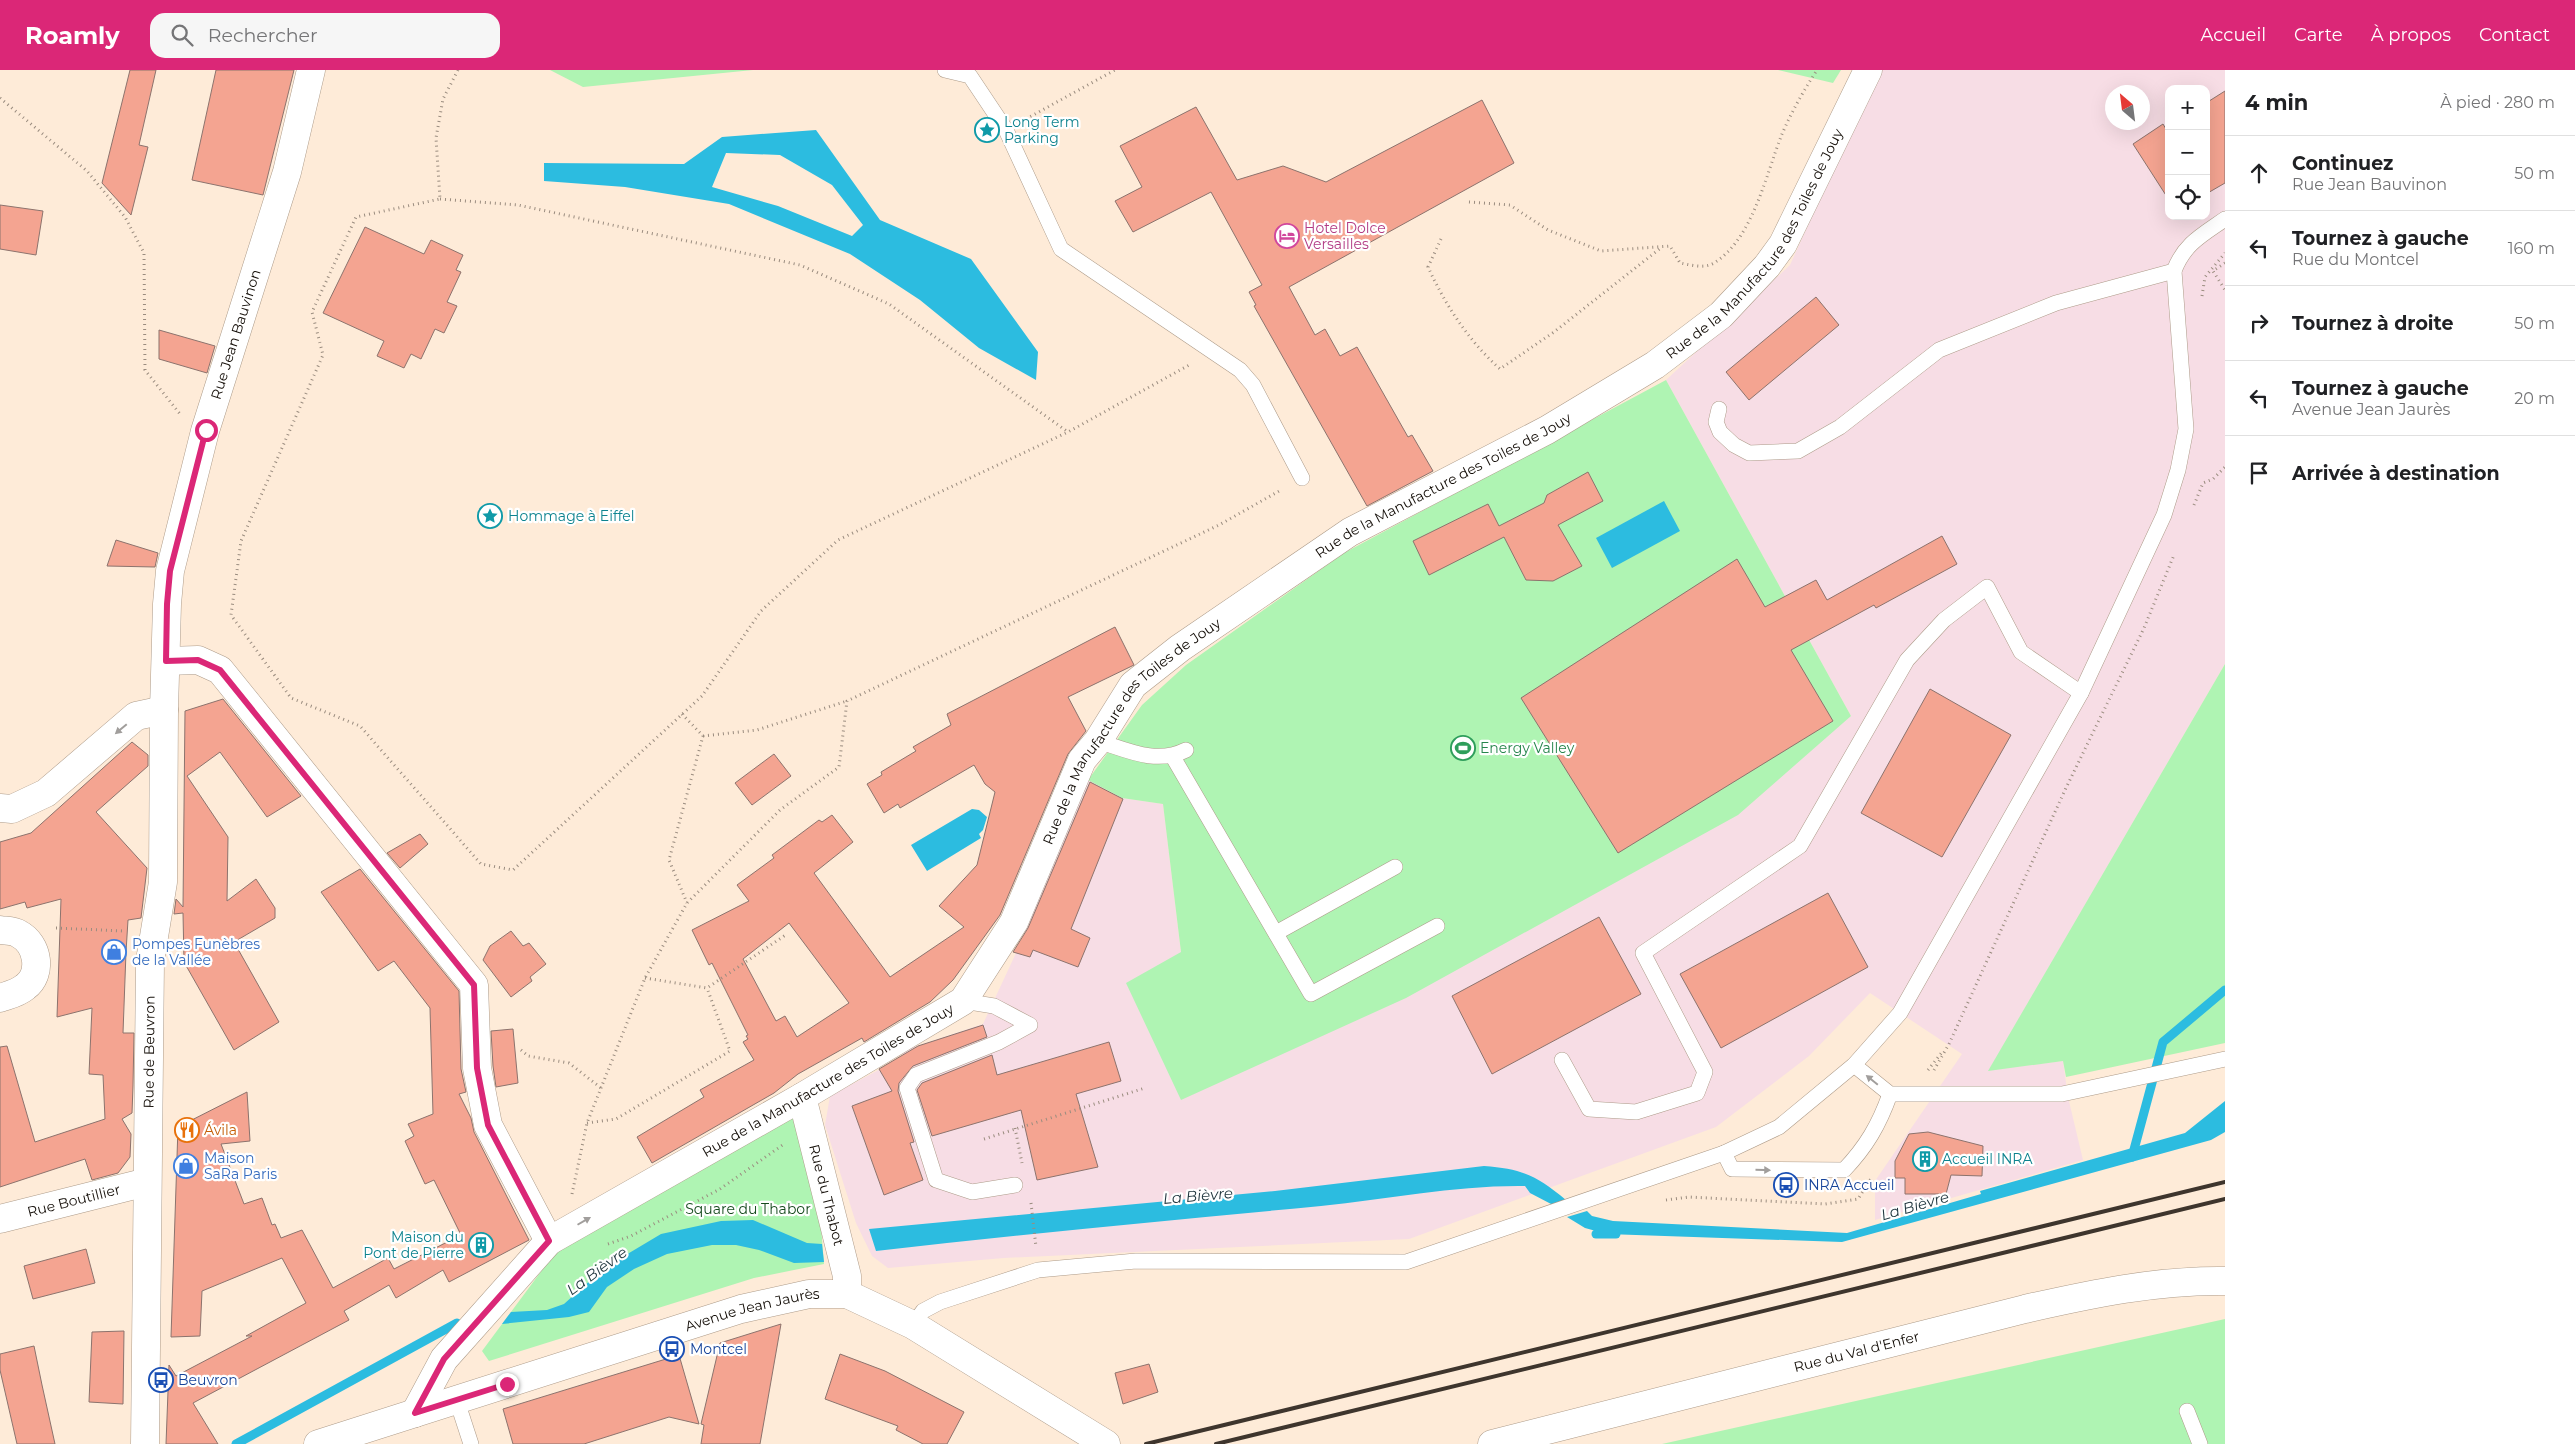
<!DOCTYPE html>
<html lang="fr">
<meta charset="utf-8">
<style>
:root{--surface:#fff;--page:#f6f6f6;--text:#202124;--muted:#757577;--line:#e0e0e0;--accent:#db2777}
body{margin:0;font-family:Montserrat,sans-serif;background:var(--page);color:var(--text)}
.controls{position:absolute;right:15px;top:15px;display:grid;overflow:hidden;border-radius:10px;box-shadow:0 5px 20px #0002}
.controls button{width:45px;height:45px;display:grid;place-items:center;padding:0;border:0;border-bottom:1px solid var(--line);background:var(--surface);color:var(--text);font:25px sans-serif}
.compass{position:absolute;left:2105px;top:15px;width:45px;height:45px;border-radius:50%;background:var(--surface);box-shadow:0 5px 20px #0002;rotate:332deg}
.stop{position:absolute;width:15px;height:15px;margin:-11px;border:4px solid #db2777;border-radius:50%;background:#fff}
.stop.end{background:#db2777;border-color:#fff;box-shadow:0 1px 5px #0008}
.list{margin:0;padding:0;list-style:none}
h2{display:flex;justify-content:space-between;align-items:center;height:65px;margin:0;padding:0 20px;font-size:21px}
h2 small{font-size:16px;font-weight:400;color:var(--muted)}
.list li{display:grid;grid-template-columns:32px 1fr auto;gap:15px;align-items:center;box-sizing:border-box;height:75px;padding:0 20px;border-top:1px solid var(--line)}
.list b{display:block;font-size:19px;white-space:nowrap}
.list p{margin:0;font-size:16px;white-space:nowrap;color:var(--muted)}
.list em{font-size:16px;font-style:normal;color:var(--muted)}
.icon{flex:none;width:28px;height:28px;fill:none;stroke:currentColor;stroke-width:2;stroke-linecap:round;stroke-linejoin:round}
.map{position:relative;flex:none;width:2225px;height:1374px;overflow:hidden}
header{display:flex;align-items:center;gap:30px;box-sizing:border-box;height:70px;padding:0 25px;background:var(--accent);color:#fff}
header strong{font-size:24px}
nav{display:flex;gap:28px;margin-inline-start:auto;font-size:18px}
.search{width:350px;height:45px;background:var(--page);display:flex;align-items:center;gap:12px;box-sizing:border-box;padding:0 18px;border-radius:15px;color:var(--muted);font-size:19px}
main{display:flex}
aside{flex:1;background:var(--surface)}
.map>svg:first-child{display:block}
</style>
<header>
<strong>Roamly</strong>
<div class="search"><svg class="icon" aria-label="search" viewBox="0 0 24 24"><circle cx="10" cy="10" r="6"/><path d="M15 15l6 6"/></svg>Rechercher</div>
<nav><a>Accueil</a><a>Carte</a><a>À propos</a><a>Contact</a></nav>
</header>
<main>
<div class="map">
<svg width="2225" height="1374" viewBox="0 0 2225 1374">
<rect width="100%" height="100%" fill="#feebd8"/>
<path fill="#f7dde5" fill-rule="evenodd" d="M1878,0H2225V594L1989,1000L2063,991L2068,1027L2083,1090L1875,1150V1111L1962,984L1870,923L1809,986L1716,1057L1409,1169L1004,1188L888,1198L872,1186L856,1153L825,1055L830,1026L903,987L902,981L983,954L1016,883L1088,710L1122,728L1163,734L1181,882L1851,646L1666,310L1790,195ZM2169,19H2206V146H2169ZM2112,22H2142V52H2112Z"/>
<g fill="#aff4b3">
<path d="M550,0H753L583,17Z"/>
<path d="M1778,0H1841L1833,13Z"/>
<path d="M1666,310L1851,646L1738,745L1406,928L1181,1030L1126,913L1181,882L1163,734L1122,728L1088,710L1142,635L1186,595L1344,483Z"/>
<path d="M2225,594V973L2066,1007L2063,991L1988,1001Z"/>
<path d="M802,1027L821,1156L824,1194L754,1208L489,1291L482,1281L557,1180Z"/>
<path d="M2225,1249V1374H1662Z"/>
</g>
<g fill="#2cbce0" fill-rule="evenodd">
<path d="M816,60L880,150L971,189L1038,282L1036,310L979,278L920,230L850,184L729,134L625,117L544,111V93L684,94L722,67ZM726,83L780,85L832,115L863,155L852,166L778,136L712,117Z"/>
<path d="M1664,431L1680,461L1612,498L1596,468Z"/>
<path d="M972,739L979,740L987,747L983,760L979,764L981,768L927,801L911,775Z"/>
<path d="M2225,1031V1062L2211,1070L1842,1172L1607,1164L1585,1158L1567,1147L1587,1141L1592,1146L1613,1151L1847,1163L1981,1124L1980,1121L2185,1063Z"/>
<path d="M1484,1096C1522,1099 1536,1105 1566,1130L1553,1135L1530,1123L1525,1116C1457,1115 1389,1129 1321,1136C1173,1150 1024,1164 876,1181L869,1159L1275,1121Z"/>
<path d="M753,1150L807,1173L822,1174L824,1192L794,1193L759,1180L736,1175H712L667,1184L634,1199L607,1217L589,1242L569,1247L502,1254L511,1242L547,1240L564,1234L604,1198L661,1164L721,1151Z"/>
</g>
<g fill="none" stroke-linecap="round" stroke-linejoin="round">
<g stroke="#2cbce0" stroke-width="9">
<path d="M2132,1087L2163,972L2225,920"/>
<path d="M1596,1164H1616"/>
<path d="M236,1374L457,1253"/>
</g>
</g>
<g fill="#f4a491" stroke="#8c736d" fill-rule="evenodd">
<path d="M130,0H156L139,75L148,77L131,145L102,113Z"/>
<path d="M216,0H294L263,125L192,110Z"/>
<path d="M2225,21V113L2206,124V33Z"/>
<path d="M1482,30L1514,93L1289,217L1315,265L1325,259L1340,286L1357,277L1408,367L1412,365L1433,401L1367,436L1254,236L1256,235L1249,222L1262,215L1211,122L1133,162L1115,131L1142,117L1120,76L1196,37L1237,110L1283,96L1326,112Z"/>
<path d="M2163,54L2166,59L2169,57V130L2133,74Z"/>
<path d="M0,135L43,141L36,185L0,179Z"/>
<path d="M365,157L424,184L431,170L463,185L456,200L461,202L447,232L457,236L444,263L435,259L421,289L411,284L404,298L377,286L384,271L323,243Z"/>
<path d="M1816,227L1839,255L1749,330L1726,302Z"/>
<path d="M159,260L215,276L207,303L159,289Z"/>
<path d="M1588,402L1603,431L1558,455L1582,496L1553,511L1526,510L1504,467L1429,505L1413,471L1488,434L1499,456L1544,433L1547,425Z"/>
<path d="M1942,466L1957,494L1876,538L1874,535L1791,580L1833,651L1618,783L1521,628L1737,489L1765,537L1816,510L1827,530Z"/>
<path d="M116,470L158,483L155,497L107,496Z"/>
<path d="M1115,557L1134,595L1068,627L1086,661L1068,684L1000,845L953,910L930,932L864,972L862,968L798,1004L774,1023L652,1093L637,1067L704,1027L700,1020L754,990L743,972L748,969L746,966L748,965L712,893L709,895L692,860L749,831L737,815L774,788L772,785L819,750L822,752L832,745L853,772L814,803L890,907L964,857L939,836L977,795L995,722L985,714L974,695L900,738L898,734L884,743L867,714L882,705L881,702L916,681L913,677L951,655L947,644ZM789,853L849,933L797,967L785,946L776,951L743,889Z"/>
<path d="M1930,619L2011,665L1942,787L1861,743Z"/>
<path d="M223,629L301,726L267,747L220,682L187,706L228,767L227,831L256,809L275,838V848L234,872L279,952L234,980L184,892L183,843L174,844L176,829L183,837L185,641Z"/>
<path d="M132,672L148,685V696L96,742L147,798L141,848L128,850L126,882L123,963H134L133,1016L132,1043L122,1049L131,1064L130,1087L118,1103L92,1110L85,1089L0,1117V977L7,976L35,1072L105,1049L103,1005L89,1004L92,938L57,947L61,829L27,838L25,832L0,839V772L31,763Z"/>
<path d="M774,684L791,706L752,735L735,713Z"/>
<path d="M1090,712L1123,729L1071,859L1090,868L1078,897L1033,880L1030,887L1013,882L1028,858Z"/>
<path d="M420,764L428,774L400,798L387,783Z"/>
<path d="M360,799L459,921L461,999L466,1022L459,1024L471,1048L474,1062L529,1170L449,1212L443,1200L396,1228L389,1215L344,1241L349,1250L193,1333L218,1374H166L169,1295L176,1306L252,1266H246L306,1233L282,1188L202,1221L200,1266L171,1267L178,1057L247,1022L250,1071L221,1074L244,1134L262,1128L272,1155L275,1154L281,1168L302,1160L333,1218L388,1188L394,1199L461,1165L434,1110L425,1114L405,1071L414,1066L408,1054L433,1044L430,938L394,891L378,901L321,822Z"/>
<path d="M1828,823L1868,897L1721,978L1680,904Z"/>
<path d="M1599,847L1641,924L1492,1004L1452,926Z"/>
<path d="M511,861L523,876L529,873L546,894L530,907L532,911L511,927L483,890L490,876Z"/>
<path d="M983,955L987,967L913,996L899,1013L898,1021L914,1072L910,1073L923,1110L884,1125L852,1036L892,1021L879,999L918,976Z"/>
<path d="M513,959L518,1013L496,1017L493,996L491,961Z"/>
<path d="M1109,972L1121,1011L1076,1024L1098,1097L1037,1110L1021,1040L932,1066L917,1020L922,1013L992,985L997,1005Z"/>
<path d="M1928,1062L1983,1076L1982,1106L1951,1105L1946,1124H1905V1108H1895V1091L1909,1064Z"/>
<path d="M86,1179L95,1213L33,1229L24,1196Z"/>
<path d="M781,1254L760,1374H701L704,1355L701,1354L720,1273Z"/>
<path d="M124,1261L123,1334L89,1332L92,1262Z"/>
<path d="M34,1276L42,1315L55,1374H17L0,1300V1284Z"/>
<path d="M840,1284L885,1301L964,1342L947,1374H923L896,1360L898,1356L825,1329Z"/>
<path d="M679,1285L699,1354L669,1347L584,1374H513L503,1339Z"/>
<path d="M1149,1294L1158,1322L1123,1334L1115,1303Z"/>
</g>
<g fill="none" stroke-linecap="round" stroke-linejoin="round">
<defs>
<g id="service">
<path d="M945,0L970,6L1006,60L1061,179L1240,300L1253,315L1302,408"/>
<path d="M1719,339L1716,352L1720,362L1734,375L1749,383L1798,381L1840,357L1939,280L2056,233L2174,201"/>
<path d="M1098,671C1127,680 1156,695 1186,680"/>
<path d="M1173,687L1311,924L1437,856"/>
<path d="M1276,863L1395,797"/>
<path d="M963,931L994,936L1030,955L999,972L916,1005L907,1018L936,1110L972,1122L1015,1115"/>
<path d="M1562,990L1589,1039L1636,1042L1697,1023L1705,1002L1643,883L1800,776L1907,590L1944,550L1987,517L2021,582L2081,623"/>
<path d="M1854,995L1890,1024H2062L2225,989"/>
<path d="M1724,1083L1732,1099L1844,1100C1866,1077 1879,1055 1890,1024"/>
<path d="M913,1255L923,1241L940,1232L1038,1200L1136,1191L1406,1192L1724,1083L1779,1057L1854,995L1900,943L2081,623L2164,445L2178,400L2186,359L2174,201C2184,174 2202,165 2225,149"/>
<path d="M456,1328L471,1374"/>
<path d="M2187,1341L2200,1374"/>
</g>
<g id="minor">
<path d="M166,591L198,590L220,600L474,915L477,998L488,1055L549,1171"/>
<path d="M0,738L12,739L46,723L136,646L164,640"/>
<path d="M0,860C6,861 13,860 19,864C38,874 43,904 25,917C18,923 9,925 0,928"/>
<path id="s1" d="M802,1027L847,1206V1224"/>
<path id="s2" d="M0,1149L147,1112"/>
<path id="s3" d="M415,1343L444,1289L549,1171L802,1027L963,931L1014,852L1082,690L1098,671L1133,615L1180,578L1350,462L1547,360L1655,295L1721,245L1767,196L1783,174L1868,0"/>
</g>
<g id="tertiary">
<path id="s4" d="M318,1374L741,1239L809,1224H847L913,1255L1106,1374"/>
<path id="s5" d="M1492,1374L2025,1239C2091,1224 2157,1210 2225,1211"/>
</g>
<g id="secondary">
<path id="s6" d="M145,1374L150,891L163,812L164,640L167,534L170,501L205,361L287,102L311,0"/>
</g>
</defs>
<use href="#service" stroke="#ad9b89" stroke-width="16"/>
<use href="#minor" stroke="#ad9b89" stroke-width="29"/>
<use href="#tertiary" stroke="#ad9b89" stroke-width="29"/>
<use href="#secondary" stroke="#ad9b89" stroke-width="29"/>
<g stroke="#9a8c7f" stroke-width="3" stroke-dasharray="1 4" stroke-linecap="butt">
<path d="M458,0L443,29L436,68L440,129L356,147L312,242L323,285L241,471L231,545L291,628L360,656L481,794L513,800L702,626L761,541L838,470L1068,362L1191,294"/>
<path d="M0,28L87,101L125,147L144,183L145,300L180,344"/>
<path d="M1026,49L1115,0"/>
<path d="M440,129L518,135L800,195L889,234L1068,362"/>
<path d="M1469,132L1510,135L1548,160L1601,181L1670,176L1680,193C1691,195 1704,199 1714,193C1753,169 1766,104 1782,64C1792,41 1804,20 1817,0"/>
<path d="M1441,169L1428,197C1446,236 1468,270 1500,299L1554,262L1662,177"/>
<path d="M2225,193L2213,201L2225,220"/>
<path d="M2202,226L2205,207L2225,183"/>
<path d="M2194,435L2203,413L2213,409L2225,397"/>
<path d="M682,644L703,666L669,790L687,833"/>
<path d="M703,666L757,660L847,631"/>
<path d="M56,858L124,861"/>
<path d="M645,908L707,918L787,864"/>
<path d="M521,980L528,986L569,993L601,1018"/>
<path d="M1928,1000L1943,981"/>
<path d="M1934,1000L1949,974L2065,720L2144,558L2174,485"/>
<path d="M587,1053L616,1049L730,981L707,918"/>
<path d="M1015,1058L1022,1093"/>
<path d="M984,1069L1145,1018"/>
<path d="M572,1124L587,1053L645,908L687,833L780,740L839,697L847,631L1219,455L1281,420"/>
<path d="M1666,1130L1689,1127L1825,1134L1858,1129L1872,1107"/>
<path d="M1031,1133L1036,1177"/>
<path d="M608,1174L631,1166L720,1119L784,1074"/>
</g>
<use href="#service" stroke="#fff" stroke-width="15"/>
<use href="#minor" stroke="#fff" stroke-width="28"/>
<use href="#tertiary" stroke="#fff" stroke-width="28"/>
<use href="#secondary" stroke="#fff" stroke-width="28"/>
<g stroke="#3e352d" stroke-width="4">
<path d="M1146,1374L2225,1112"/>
<path d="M1216,1374L2225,1129"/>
</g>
</g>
<defs><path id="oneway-solid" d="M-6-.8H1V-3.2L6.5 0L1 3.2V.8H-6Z" transform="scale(1.25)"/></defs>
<g fill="#a19e9c">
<use href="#oneway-solid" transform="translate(121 659) rotate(140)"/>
<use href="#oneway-solid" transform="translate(1872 1010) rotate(-141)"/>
<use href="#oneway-solid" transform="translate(1763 1100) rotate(1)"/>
<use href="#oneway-solid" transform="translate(584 1151) rotate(-30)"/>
</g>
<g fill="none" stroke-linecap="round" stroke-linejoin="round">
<path stroke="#db2777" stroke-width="6" d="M206,360L170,501L167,534L166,591L198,590L220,600L474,915L477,998L488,1055L549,1171L444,1289L415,1343L507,1314"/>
</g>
<defs>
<symbol id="sight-ring" viewBox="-11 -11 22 22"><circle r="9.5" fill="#fff" stroke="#0f9aa8" stroke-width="1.5"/><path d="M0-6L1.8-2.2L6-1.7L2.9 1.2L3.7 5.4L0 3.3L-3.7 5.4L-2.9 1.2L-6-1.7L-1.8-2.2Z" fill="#0f9aa8"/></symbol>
<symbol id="hotel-ring" viewBox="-11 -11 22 22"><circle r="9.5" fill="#fff" stroke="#d1479c" stroke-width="1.5"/><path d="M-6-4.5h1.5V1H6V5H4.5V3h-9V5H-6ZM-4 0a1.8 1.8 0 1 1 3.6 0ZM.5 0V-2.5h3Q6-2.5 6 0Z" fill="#d1479c"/></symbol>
<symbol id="stadium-ring" viewBox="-11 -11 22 22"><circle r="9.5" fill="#fff" stroke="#2e9e5b" stroke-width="1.5"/><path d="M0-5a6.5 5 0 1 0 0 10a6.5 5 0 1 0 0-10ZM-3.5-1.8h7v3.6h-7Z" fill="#2e9e5b"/></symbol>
<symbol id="shop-ring" viewBox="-11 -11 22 22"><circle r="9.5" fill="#fff" stroke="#3f7fe0" stroke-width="1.5"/><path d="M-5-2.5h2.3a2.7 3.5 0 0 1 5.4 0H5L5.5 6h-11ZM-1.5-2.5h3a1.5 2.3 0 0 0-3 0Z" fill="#3f7fe0"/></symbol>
<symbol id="restaurant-ring" viewBox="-11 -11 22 22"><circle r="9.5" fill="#fff" stroke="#e8710a" stroke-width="1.5"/><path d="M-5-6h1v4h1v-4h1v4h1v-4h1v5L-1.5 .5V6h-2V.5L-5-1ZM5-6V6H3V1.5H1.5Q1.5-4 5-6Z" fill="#e8710a"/></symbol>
<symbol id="building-ring" viewBox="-11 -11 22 22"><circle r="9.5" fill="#fff" stroke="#0f9aa8" stroke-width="1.5"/><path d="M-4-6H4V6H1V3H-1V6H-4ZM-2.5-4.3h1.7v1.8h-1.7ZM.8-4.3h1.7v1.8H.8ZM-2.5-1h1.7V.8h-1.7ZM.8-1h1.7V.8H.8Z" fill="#0f9aa8"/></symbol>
<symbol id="bus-ring" viewBox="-11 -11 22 22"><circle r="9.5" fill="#fff" stroke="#1a4fb4" stroke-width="1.5"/><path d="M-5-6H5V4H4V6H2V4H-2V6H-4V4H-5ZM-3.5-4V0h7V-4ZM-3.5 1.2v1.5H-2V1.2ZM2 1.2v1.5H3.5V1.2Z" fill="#1a4fb4"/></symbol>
</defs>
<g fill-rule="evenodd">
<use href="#sight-ring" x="973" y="46" width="28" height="28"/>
<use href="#hotel-ring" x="1273" y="152" width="28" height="28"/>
<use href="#sight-ring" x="476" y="432" width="28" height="28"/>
<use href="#stadium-ring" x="1449" y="664" width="28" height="28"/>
<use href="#shop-ring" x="100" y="868" width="28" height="28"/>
<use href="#restaurant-ring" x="173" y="1046" width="28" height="28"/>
<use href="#building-ring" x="1911" y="1075" width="28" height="28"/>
<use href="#shop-ring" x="172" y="1082" width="28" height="28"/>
<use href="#bus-ring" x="1772" y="1101" width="28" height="28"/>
<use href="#building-ring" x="467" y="1161" width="28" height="28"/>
<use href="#bus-ring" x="658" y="1265" width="28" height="28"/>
<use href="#bus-ring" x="147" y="1296" width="28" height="28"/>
</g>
<g text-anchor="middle" stroke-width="4.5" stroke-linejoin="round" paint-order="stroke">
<g font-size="14" fill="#0d838f" stroke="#fff" text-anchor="start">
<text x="1004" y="57">Long Term<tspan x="1004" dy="16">Parking</tspan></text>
<text x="508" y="451">Hommage à Eiffel</text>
<text x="1942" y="1094">Accueil INRA</text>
<text x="464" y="1172" text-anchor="end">Maison du<tspan x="464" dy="16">Pont de Pierre</tspan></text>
</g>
<g font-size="14" fill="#b23c85" stroke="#fff" text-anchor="start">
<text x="1304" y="163">Hotel Dolce<tspan x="1304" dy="16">Versailles</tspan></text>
</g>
<g font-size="14" fill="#130d07" stroke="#fff">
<text dy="5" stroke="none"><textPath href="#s3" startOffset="1832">Rue de la Manufacture des Toiles de Jouy</textPath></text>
<text dy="5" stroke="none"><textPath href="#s6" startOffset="1120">Rue Jean Bauvinon</textPath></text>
<text dy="5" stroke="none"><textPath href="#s3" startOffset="1428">Rue de la Manufacture des Toiles de Jouy</textPath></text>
<text dy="5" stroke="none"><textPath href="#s3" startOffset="1021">Rue de la Manufacture des Toiles de Jouy</textPath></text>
<text dy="5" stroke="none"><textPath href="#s6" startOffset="392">Rue de Beuvron</textPath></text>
<text dy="5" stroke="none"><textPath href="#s3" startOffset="541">Rue de la Manufacture des Toiles de Jouy</textPath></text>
<text dy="5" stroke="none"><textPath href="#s1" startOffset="101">Rue du Thabot</textPath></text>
<text dy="5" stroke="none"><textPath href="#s2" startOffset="76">Rue Boutillier</textPath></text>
<text dy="5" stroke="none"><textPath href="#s4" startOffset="455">Avenue Jean Jaurès</textPath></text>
<text dy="5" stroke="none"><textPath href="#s5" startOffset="376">Rue du Val d'Enfer</textPath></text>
</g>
<g font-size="14" fill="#27864d" stroke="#fff" text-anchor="start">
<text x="1480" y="683">Energy Valley</text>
</g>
<g font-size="14" fill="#366cbe" stroke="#fff" text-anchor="start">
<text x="132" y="879">Pompes Funèbres<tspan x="132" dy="16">de la Vallée</tspan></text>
<text x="204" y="1093">Maison<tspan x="204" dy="16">SaRa Paris</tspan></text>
</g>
<g font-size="14" fill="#c56008" stroke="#fff" text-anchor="start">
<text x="204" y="1065">Ávila</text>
</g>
<g font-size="14" fill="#164399" stroke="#fff" text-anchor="start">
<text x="1804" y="1120">INRA Accueil</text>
<text x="690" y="1284">Montcel</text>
<text x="178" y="1315">Beuvron</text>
</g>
<g font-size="14" fill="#164b1e" stroke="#fff">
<text x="748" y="1144">Square du Thabor</text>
</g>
<g font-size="15" font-style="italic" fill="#223840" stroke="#fff">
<text transform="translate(1198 1126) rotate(-5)" y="5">La Bièvre</text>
<text transform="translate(1915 1136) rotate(-16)" y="5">La Bièvre</text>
<text transform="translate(597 1201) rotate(-36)" y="5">La Bièvre</text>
</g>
</g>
</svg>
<div class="controls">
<button>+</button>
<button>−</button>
<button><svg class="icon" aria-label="locate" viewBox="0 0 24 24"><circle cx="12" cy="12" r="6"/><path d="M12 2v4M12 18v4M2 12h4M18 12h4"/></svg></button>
</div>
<svg class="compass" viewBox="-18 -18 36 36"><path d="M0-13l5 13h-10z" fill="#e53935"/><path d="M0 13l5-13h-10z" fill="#757577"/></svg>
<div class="stop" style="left:206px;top:360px"></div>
<div class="stop end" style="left:507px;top:1314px"></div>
</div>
<aside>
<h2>4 min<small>À pied · 280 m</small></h2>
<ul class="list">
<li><svg class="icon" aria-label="ahead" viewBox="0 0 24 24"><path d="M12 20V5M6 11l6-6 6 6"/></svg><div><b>Continuez</b><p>Rue Jean Bauvinon</p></div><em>50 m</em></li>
<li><svg class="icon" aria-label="left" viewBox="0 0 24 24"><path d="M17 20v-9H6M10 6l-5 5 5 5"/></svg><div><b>Tournez à gauche</b><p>Rue du Montcel</p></div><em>160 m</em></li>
<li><svg class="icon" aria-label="right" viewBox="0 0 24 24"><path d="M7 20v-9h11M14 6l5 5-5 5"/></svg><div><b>Tournez à droite</b></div><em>50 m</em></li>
<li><svg class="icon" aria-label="left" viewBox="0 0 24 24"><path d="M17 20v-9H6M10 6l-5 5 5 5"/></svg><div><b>Tournez à gauche</b><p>Avenue Jean Jaurès</p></div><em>20 m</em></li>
<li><svg class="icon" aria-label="arrive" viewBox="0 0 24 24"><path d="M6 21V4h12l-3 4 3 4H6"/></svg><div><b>Arrivée à destination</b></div></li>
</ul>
</aside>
</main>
